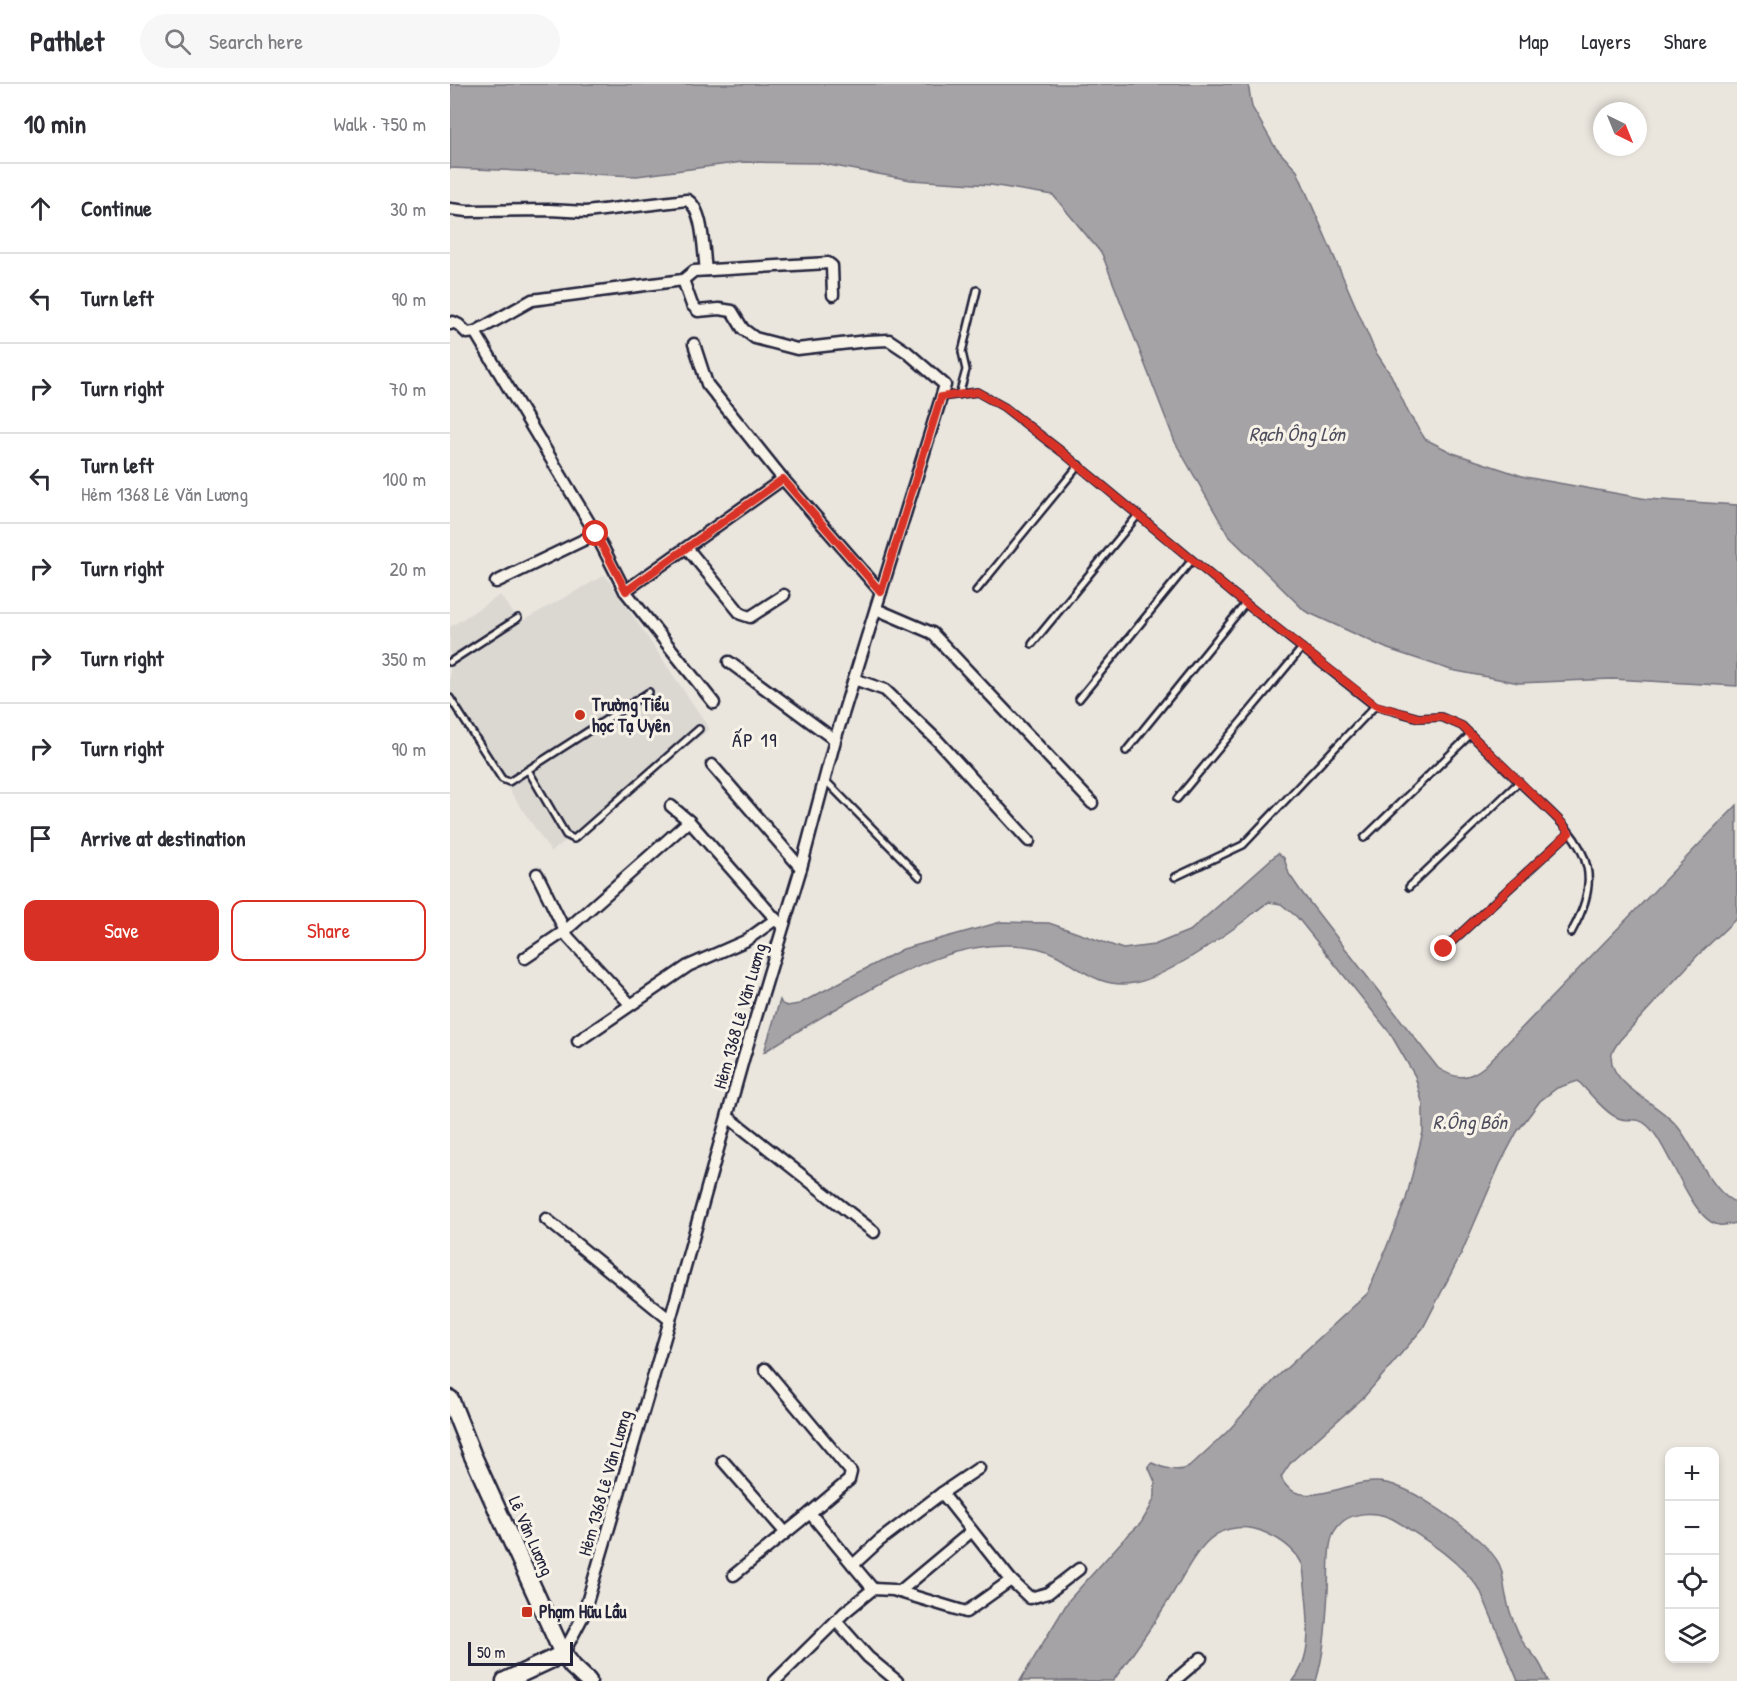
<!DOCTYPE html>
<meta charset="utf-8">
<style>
:root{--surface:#fff;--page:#f7f7f7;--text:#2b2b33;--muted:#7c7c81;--line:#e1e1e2;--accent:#d93025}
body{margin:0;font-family:"Patrick Hand",sans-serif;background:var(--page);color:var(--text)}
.controls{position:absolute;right:18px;bottom:18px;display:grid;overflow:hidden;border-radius:12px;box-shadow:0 3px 9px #0003}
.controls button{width:54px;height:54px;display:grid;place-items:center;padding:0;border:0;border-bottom:2px solid var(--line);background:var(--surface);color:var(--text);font:30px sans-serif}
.compass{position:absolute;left:1143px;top:18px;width:54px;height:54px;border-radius:50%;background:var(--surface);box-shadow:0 3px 9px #0003;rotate:137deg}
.scale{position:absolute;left:18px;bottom:15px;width:105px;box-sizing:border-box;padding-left:6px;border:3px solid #22223b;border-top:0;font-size:16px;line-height:21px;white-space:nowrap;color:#22223b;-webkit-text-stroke:4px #f7f3e8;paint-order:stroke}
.stop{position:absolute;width:18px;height:18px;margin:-14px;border:4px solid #d93025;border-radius:50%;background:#fff}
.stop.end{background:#d93025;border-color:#fff;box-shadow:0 2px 6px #0008}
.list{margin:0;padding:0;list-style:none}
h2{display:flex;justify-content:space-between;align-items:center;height:78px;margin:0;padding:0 24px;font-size:26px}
h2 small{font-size:20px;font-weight:400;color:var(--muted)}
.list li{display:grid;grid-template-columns:39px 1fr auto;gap:18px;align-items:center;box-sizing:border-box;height:90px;padding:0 24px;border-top:2px solid var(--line)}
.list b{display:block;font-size:22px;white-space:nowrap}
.list p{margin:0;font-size:20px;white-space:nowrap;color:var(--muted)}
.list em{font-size:20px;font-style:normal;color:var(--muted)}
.actions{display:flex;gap:12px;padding:18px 24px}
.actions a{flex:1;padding:14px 0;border:2px solid var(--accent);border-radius:12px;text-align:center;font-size:21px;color:var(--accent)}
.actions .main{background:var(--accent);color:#fff}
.icon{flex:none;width:33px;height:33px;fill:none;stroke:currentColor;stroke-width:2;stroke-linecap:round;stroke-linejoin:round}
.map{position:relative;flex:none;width:1287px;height:1597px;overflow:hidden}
header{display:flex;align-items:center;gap:36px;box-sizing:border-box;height:84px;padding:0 30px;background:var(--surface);border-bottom:2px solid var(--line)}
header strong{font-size:28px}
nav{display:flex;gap:33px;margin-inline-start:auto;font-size:21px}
.search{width:420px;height:54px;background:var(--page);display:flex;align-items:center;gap:15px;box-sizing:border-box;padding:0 21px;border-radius:33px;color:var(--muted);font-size:22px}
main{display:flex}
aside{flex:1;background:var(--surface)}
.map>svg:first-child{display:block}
</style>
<header>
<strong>Pathlet</strong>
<div class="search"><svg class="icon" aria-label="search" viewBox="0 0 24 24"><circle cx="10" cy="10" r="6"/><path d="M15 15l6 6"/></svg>Search here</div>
<nav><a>Map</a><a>Layers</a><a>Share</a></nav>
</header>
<main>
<aside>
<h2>10 min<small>Walk · 750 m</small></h2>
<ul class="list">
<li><svg class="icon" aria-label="ahead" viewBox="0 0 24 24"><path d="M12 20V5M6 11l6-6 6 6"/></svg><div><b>Continue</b></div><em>30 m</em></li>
<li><svg class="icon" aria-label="left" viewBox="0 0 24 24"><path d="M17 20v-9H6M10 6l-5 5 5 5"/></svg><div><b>Turn left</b></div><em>90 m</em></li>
<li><svg class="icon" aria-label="right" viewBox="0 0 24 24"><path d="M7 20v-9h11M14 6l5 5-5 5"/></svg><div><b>Turn right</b></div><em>70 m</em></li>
<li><svg class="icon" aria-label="left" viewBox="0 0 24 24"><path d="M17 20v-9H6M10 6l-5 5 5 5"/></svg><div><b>Turn left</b><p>Hẻm 1368 Lê Văn Lương</p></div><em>100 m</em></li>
<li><svg class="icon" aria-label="right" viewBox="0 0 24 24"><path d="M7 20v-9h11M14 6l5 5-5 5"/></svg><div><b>Turn right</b></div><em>20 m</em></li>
<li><svg class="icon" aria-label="right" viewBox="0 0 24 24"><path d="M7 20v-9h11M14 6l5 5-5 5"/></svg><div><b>Turn right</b></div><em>350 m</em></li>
<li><svg class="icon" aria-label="right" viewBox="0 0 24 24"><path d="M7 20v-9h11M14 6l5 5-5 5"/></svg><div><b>Turn right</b></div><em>90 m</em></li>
<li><svg class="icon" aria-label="arrive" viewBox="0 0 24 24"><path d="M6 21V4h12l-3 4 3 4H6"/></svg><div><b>Arrive at destination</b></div></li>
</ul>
<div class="actions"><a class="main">Save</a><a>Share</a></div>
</aside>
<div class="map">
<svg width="1287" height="1597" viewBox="0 0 1287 1597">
<rect width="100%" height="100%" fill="#eae6de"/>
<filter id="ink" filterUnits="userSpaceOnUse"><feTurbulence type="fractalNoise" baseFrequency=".0167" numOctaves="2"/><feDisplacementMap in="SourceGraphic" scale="12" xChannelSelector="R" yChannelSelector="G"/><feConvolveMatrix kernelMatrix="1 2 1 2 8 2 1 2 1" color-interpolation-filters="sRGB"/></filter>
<g filter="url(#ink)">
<path fill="#dbd8d2" d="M155,491L260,645L101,768L0,618V543L50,511L70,538Z"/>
<g fill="#a6a3a6" stroke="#716f7b" stroke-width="1.5">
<path d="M0,0H798L802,23L825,63L847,87L925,267L941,291L959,330L975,355L1003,369L1075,393L1197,415L1287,421V602L1162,595L1069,599L1001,586L938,565L855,527L778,451L725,358L652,170L603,111L541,101L461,96L368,79L293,78L187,92L0,84Z"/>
<path d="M1287,721V834L1247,872L1170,956C1163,965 1158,973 1164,985C1175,1008 1214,1023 1231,1047C1243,1063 1266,1115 1287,1118V1139C1281,1140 1274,1142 1269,1141C1241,1137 1219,1061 1198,1042C1186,1031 1180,1039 1168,1034C1156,1030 1138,1007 1128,997L1107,1004L1090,1017L1067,1048L1050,1080L1012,1168L973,1244L914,1313L841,1378L831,1393C844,1426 889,1403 913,1399C925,1397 938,1398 949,1403C973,1411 1045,1461 1051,1485C1054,1495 1054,1506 1057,1516C1059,1529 1066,1543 1071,1555C1075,1563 1083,1569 1088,1577C1092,1583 1095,1590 1098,1597H1068L1031,1508C1012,1478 978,1457 948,1438C928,1426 897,1425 884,1448C877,1461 879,1491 878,1507C876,1537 875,1568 866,1597H843C867,1568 856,1517 853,1482C846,1466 832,1456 816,1449C798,1441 776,1441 760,1455C742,1471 731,1497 718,1517C701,1544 682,1571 663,1597H570L619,1516L674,1455L691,1439L700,1424L705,1412V1398L698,1382L702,1379C712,1384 729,1389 739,1383L777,1348L828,1292L918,1209L956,1115L973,1048V1021L965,992L940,949L847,833L831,820L819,818C810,823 803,830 794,837C768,856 714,894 684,899C640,906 623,872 587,864C518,850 454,886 396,919C368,935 341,951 314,968L330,916L332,920L337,922L349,920L453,865L551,838L599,839L673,865L704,861L741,846L828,769L834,774L839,790L850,806L988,984C1006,996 1018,996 1035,982Z"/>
</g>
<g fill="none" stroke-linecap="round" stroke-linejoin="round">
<defs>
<g id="lane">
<path d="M509,311L516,286L512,268L527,206"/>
<path d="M491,313L527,308L554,323L612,368L781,508L925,622L969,634L991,633L1012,642C1033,663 1054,683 1075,704C1098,726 1130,750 1137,783C1142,806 1132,829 1121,849"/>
<path d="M526,507L629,381"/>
<path d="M582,560L688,431"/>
<path d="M0,578L68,534"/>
<path d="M0,614L52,695L59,698L199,608"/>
<path d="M629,615L742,476"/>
<path d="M676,667L795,520"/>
<path d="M78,686L116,751L124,755L249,645"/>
<path d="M375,696L470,793"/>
<path d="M727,715L852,564"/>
<path d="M914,754L1020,651"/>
<path d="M725,793L793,761L925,622"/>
<path d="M959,803L1069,698"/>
<path d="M994,865L1119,749"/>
</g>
<g id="street">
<path d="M0,125L17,127L99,126L136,128L237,116C254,125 253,167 256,186"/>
<path d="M0,240L3,238L9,241L17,249L25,248L82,216L233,196L244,187L378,179L382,182L383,211"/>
<path d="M25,248L146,450L175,507L264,619"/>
<path d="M244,260L257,300L333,395L431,508"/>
<path d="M237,464L291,530L300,533L334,511"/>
<path d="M46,498L146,450"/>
<path d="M175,507L333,395"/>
<path d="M426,525L482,549L642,719"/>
<path d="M279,578L385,656"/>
<path d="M404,595L435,606L488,657L579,757"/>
<path d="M262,681L351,784"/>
<path d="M221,722L239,737L329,839"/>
<path d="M87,790L118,853L180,920"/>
<path d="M75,874L115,847L239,737"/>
<path d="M128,957L238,882L295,857L326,835"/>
<path d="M278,1033L424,1148"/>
<path d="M96,1135L220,1236"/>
<path d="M315,1285L401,1388L399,1396L360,1429"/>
<path d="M273,1377L335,1448"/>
<path d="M529,1384L492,1409L561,1496L580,1514L598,1509L629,1485"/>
<path d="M284,1491L360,1429L403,1481"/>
<path d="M423,1505L403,1481L429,1457L492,1409"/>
<path d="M449,1508L522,1447"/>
<path d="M386,1537L418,1573L447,1597"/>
<path d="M113,1570L133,1532L220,1236L293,976L351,784L385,656L495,301L457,268L439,256L417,257L347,265L305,254L293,245L282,227L269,225L248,227L242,221L233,196"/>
<path d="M325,1597L395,1528L423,1505L443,1506L516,1528L561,1496"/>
<path d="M724,1597L751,1574"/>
</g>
<g id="secondary">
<path d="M0,1315L22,1370L113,1570L123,1583L138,1597"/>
<path d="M55,1597L113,1570"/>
</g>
</defs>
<use href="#lane" stroke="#22223b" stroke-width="10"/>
<use href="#street" stroke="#22223b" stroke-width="15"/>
<use href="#secondary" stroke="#22223b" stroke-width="21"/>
<use href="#lane" stroke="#f7f3e8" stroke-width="5"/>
<use href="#street" stroke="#f7f3e8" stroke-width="10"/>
<use href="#secondary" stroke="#f7f3e8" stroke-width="16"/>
</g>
</g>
<g fill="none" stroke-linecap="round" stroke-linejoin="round" filter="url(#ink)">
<path stroke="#d93025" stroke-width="8" d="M146,450L176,507L333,395L431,508L491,313L527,308L554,323L612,368L781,508L925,621L969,634L991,633L1012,642L1113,740L1119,749L994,865"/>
</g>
<g fill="#c8321e" stroke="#f7f3e8" stroke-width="2">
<circle cx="130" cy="631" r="6"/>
<rect x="71" y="1522" width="12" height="12" rx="3"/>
</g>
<g text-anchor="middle" stroke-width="6" stroke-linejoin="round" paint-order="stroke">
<g font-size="18" font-weight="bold" fill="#22223b" stroke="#f7f3e8" text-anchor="start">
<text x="142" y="627">Trường Tiểu<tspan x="142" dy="21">học Tạ Uyên</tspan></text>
<text x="89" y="1534">Phạm Hữu Lầu</text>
</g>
<g font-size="18" fill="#22223b" stroke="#f7f3e8">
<text transform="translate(290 932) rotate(-74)" y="6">Hẻm 1368 Lê Văn Lương</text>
<text transform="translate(155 1399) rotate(-74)" y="6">Hẻm 1368 Lê Văn Lương</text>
<text transform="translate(81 1452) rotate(66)" y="6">Lê Văn Lương</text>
</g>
<g font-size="20" font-style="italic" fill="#504f60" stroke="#f7f3e8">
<text x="847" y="357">Rạch Ông Lớn</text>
<text x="1020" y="1045">R.Ông Bổn</text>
</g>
<g font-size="20" letter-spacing="1.5" fill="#22223b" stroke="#f7f3e8">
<text x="305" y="663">ẤP 19</text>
</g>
</g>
</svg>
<div class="controls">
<button>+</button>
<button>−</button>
<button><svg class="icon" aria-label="locate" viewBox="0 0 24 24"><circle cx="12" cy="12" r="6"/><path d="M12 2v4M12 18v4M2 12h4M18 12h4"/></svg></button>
<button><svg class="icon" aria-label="layers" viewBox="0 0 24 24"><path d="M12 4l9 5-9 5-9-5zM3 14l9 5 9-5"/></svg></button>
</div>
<svg class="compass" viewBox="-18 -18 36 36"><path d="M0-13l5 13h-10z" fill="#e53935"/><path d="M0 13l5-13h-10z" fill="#7c7c81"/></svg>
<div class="scale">50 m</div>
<div class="stop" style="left:146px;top:450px"></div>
<div class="stop end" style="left:994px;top:865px"></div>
</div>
</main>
